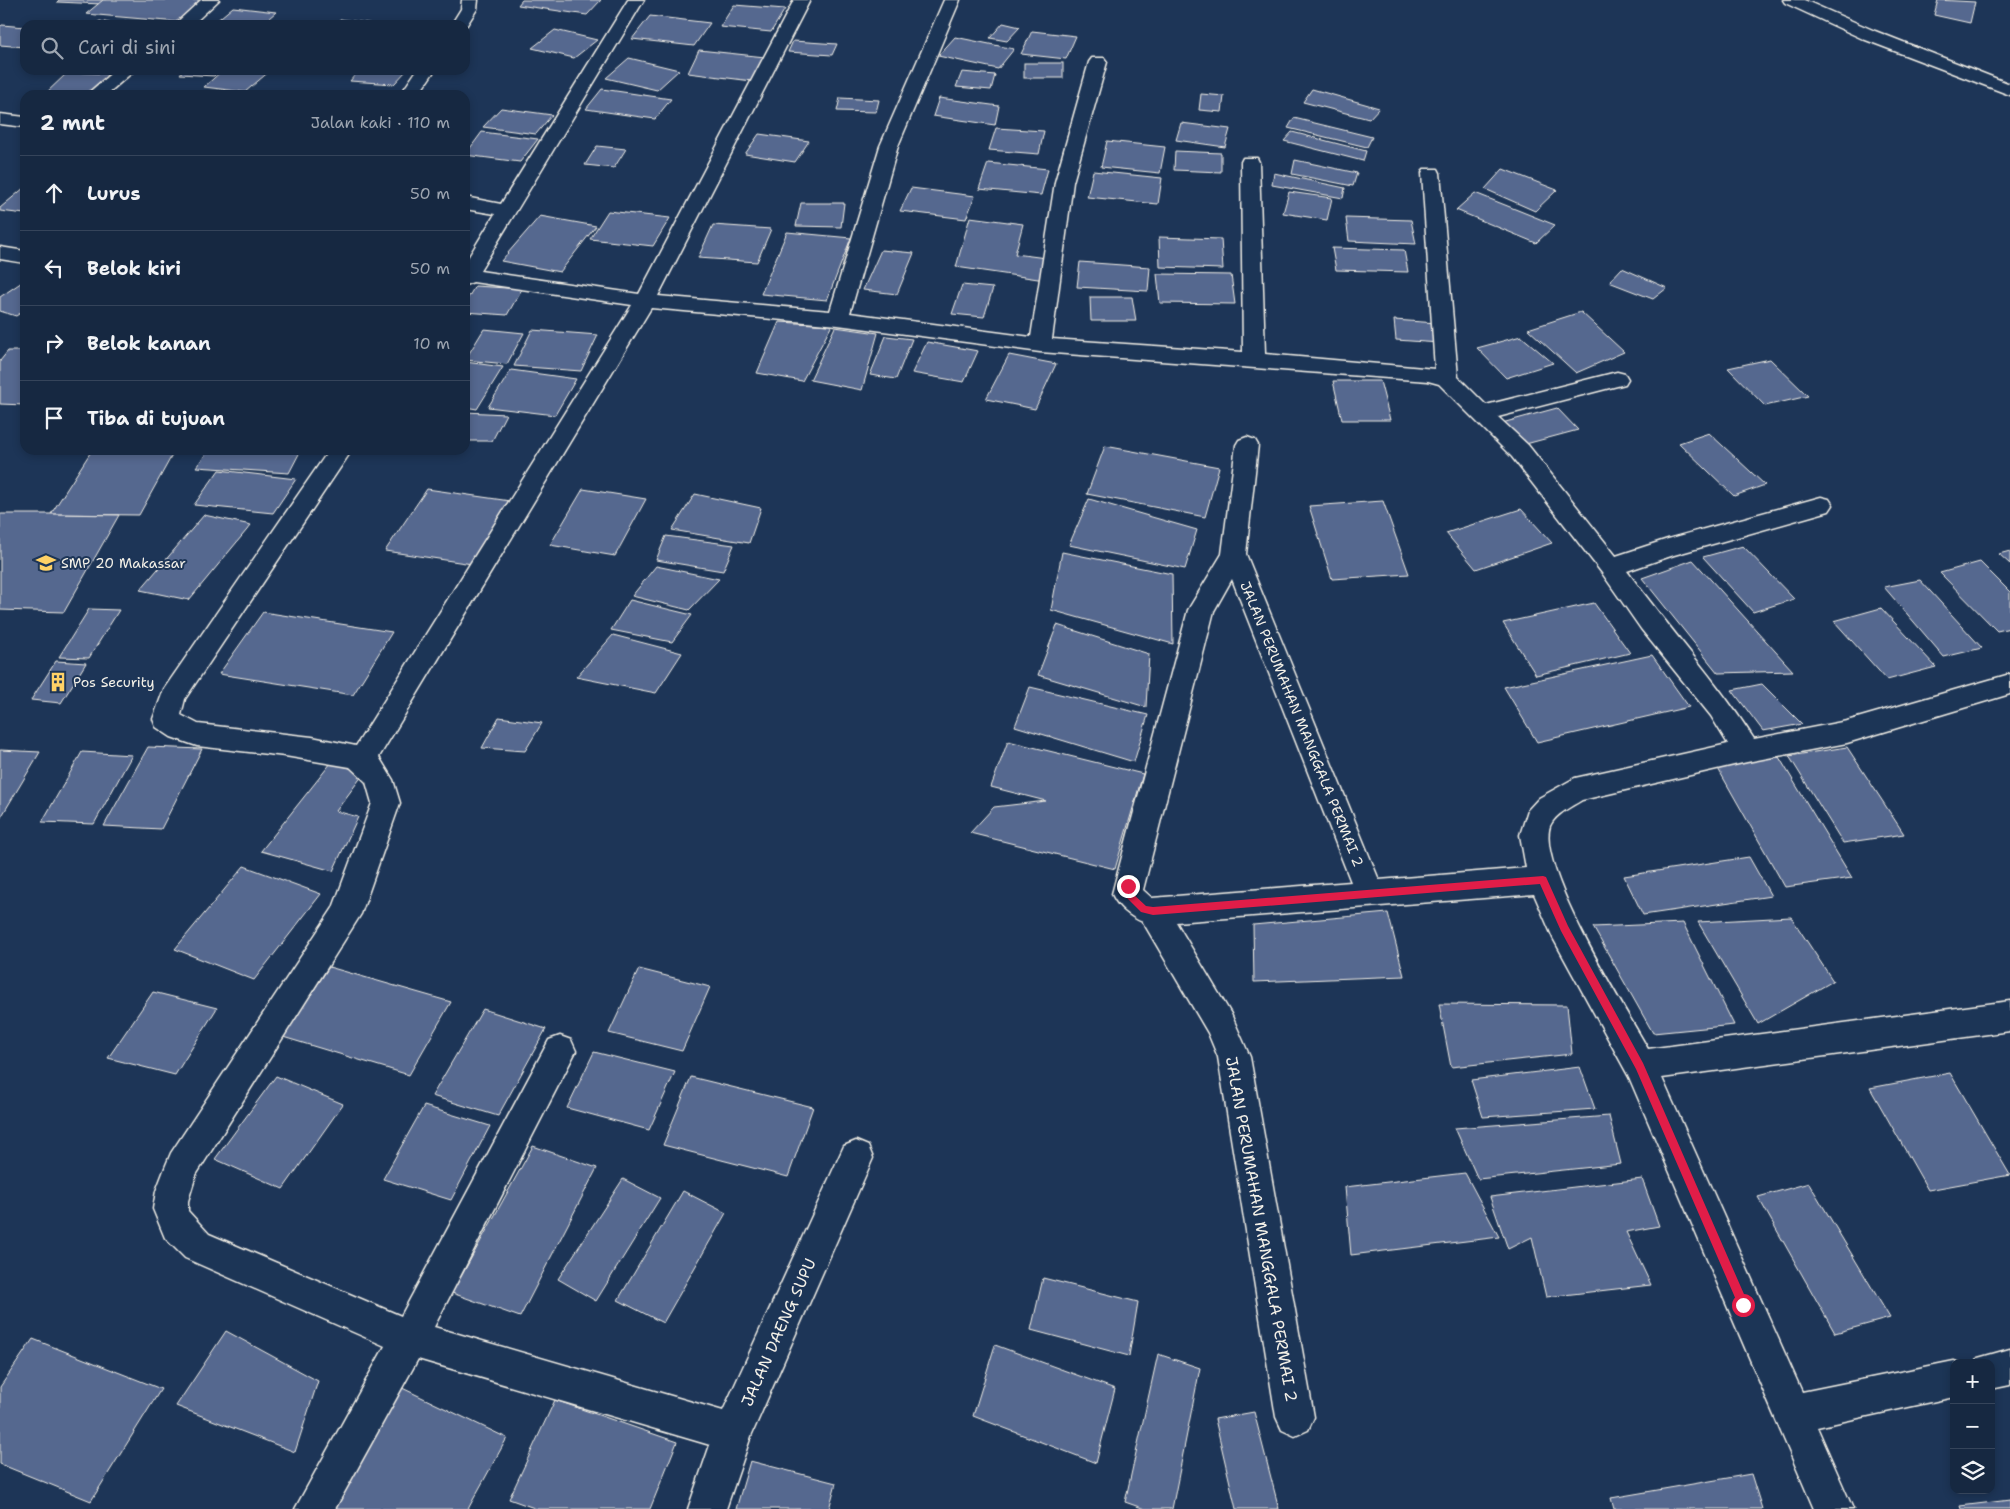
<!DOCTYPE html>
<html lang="id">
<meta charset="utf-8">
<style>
:root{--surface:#162841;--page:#1f3048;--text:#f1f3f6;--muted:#9ea6b1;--line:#35445a}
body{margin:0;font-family:"Shantell Sans",sans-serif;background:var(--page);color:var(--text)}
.controls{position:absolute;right:15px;bottom:15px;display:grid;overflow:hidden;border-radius:10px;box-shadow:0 2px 8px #0003}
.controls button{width:45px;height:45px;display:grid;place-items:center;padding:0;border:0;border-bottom:1px solid var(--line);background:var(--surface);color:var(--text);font:25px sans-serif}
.stop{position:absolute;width:15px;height:15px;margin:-11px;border:4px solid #e11d48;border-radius:50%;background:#fff}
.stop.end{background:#e11d48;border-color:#fff;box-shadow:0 1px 5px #0008}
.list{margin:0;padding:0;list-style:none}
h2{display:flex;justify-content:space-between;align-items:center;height:65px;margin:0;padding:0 20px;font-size:21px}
h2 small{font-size:16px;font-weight:400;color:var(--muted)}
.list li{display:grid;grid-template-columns:32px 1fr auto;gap:15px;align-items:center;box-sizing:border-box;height:75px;padding:0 20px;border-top:1px solid var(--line)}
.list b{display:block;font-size:19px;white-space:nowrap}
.list em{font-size:16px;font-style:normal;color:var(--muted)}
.icon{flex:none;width:28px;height:28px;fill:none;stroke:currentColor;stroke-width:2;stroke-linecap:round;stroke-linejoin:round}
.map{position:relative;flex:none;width:2010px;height:1509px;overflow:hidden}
.search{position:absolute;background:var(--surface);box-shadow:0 2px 8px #0003;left:20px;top:20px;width:450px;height:55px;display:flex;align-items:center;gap:12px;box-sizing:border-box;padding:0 18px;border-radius:15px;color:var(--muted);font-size:19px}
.panel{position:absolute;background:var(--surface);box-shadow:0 2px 8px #0003;left:20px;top:90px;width:450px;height:365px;border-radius:15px}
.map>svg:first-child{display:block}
</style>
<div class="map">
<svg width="2010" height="1509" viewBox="0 0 2010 1509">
<rect width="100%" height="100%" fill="#1d3557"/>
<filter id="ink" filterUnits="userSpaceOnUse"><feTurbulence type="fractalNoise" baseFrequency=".02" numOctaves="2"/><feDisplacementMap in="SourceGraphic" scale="10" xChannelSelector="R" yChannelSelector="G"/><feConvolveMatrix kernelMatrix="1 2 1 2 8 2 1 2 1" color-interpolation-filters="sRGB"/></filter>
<g filter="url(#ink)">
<g fill="#55678f" stroke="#f4f1e8">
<path d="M59,0H106L102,4L57,2Z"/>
<path d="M103,0H202L178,22L86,14Z"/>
<path d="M522,0H601L587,15L518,5Z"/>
<path d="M1938,0L1975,2L1970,23L1934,15Z"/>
<path d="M734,5L785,9L771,32L720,27Z"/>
<path d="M233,7L276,12L261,25L215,22Z"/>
<path d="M650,16L710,23L694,46L632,39Z"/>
<path d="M340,19L374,24L334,25Z"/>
<path d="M100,21L118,25L125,21L147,25H93Z"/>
<path d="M1003,23L1020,27L1007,41L990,38Z"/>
<path d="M2,25L25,27V47L0,45V27Z"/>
<path d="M555,30L597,40L574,58L532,48Z"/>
<path d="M1032,31L1076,36L1066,59L1021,54Z"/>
<path d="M955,37L1014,49L998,69L938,56Z"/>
<path d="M793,41L837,44L832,55L788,52Z"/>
<path d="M699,50L765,57L752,81L688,73Z"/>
<path d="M629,58L679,70L657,90L606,78Z"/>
<rect x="1024" y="63" width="39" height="15"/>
<path d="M183,70H220L214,76L180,74Z"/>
<path d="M223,70H271L245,92L204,87Z"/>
<path d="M359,70H407L394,84L350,81Z"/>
<path d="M68,72L108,74L88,95H44Z"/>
<path d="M962,72L995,75L991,90L956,87Z"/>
<path d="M602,89L671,99L655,119L586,109Z"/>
<path d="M1312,89L1379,108L1369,119L1303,102Z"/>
<path d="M1201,94L1224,96L1222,112L1199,110Z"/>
<path d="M840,98L879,100L876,112L837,111Z"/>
<path d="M939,98L999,106L995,125L933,116Z"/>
<path d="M501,108L552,115L536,134L483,127Z"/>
<path d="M1294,118L1372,137L1367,147L1288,128Z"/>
<path d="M1181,123L1230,129L1225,147L1176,140Z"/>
<path d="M996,128L1044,131L1039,154L989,150Z"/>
<path d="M482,132L538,139L520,162L465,155Z"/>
<path d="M1292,132L1366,151L1363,161L1284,141Z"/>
<path d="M759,134L809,141L795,162L745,154Z"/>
<path d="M1107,141L1165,147L1160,173L1101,167Z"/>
<path d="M597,146L626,149L614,168L585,165Z"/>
<path d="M1175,151L1221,153V172L1174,170Z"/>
<path d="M1295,160L1357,173L1353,186L1292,174Z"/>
<path d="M988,163L1048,169L1041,195L979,189Z"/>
<path d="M1503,169L1557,190L1535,211L1485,189Z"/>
<path d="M1093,171L1162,178L1158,204L1087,197Z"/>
<path d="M1274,173L1345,188L1343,198L1272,185Z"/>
<path d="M25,187V214L0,211V208Z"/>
<path d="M911,188L975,196L966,219L900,211Z"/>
<path d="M1289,192L1332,198L1327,220L1283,213Z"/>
<path d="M1475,193L1555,225L1536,243L1456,210Z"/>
<path d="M801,203H844L841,227L796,226Z"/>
<path d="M608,211L670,218L653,246L590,239Z"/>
<path d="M540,216L596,226L560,272L501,261Z"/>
<path d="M970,217L1023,224L1015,254L1046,258L1045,280L956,267Z"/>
<path d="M1346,218L1411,220L1416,244L1349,241Z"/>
<path d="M713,225L771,229L757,262L698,258Z"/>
<path d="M787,232L851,238L827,300L761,294Z"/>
<path d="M1159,237L1221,239L1223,269L1160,267Z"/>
<path d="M1332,248L1404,250L1408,272L1336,270Z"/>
<path d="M881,250L914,253L897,294L863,290Z"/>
<path d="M1080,262L1150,267L1148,291L1077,287Z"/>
<path d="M1622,268L1667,288L1653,299L1609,282Z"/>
<path d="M1157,274L1231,275L1235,304L1160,303Z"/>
<path d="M25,280V310L16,316L0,311V297Z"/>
<path d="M962,285L993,288L984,317L952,314Z"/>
<path d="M475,286L522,289L507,315L465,312V303Z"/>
<path d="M1090,297H1132L1136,321H1091Z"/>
<path d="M1581,312L1624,352L1576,373L1528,329Z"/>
<path d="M1394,320L1437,323L1440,343L1396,340Z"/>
<path d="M779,322L832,325L802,381L757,373Z"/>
<path d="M835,327L878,333L862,390L810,380Z"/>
<path d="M484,329L524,333L507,364L465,360Z"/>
<path d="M532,330L598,335L581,371L514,366Z"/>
<path d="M886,336L912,339L896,379L870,375Z"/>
<path d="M1521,336L1553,363L1506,378L1477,348Z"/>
<path d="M927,342L978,351L964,382L912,373Z"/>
<path d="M8,351H25V405L0,404V361Z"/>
<path d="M1009,355L1056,364L1035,409L986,399Z"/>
<path d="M1770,359L1808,396L1765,406L1728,368Z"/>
<path d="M465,362L503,367L477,409L465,407Z"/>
<path d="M511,370L576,379L555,415L488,407Z"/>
<path d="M1333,381H1380L1390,420H1342Z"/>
<path d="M1557,408L1578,430L1522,445L1502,423Z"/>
<path d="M465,412L506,414L492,441H465Z"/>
<path d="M1709,433L1765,485L1734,496L1679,443Z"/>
<path d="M1105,446L1219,467L1205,517L1087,494Z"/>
<path d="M92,450H175L139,515L51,514Z"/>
<path d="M209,450H301L289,473L196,467Z"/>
<path d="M219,470L296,479L273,513L194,505Z"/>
<path d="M427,489L517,502L479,565L385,551Z"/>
<path d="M583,489L646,499L615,556L550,545Z"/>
<path d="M695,494L761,508L749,543L672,530Z"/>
<path d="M1089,499L1197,530L1185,569L1069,545Z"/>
<path d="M1383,501L1409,574L1332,579L1309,506Z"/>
<path d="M1521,509L1552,543L1476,569L1446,533Z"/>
<path d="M0,514H51L119,515L64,612L0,610Z"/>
<path d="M204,515L251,525L189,600L140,590Z"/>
<path d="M666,536L734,545L723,571L656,560Z"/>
<path d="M1743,546L1794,599L1753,612L1703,557Z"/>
<path d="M2010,551V564L1999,554Z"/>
<path d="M1062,552L1172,574L1173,644L1051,610Z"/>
<path d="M1693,560L1793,671L1718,673L1642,578Z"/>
<path d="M1980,562L2010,592V628L1997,631L1940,573Z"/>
<path d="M656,566L719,579L689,610L632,596Z"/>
<path d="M1920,580L1982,648L1944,657L1884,587Z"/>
<path d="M630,600L692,615L672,642L611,630Z"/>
<path d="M1594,603L1630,653L1536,675L1503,623Z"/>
<path d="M1881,608L1936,667L1887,680L1834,621Z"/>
<path d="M89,609L119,610L89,658L59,657Z"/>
<path d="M263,612L392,632L353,695L219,674Z"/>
<path d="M1057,625L1149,654L1146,707L1038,675Z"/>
<path d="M613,635L682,653L656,693L576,677Z"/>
<path d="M1652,655L1689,707L1537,742L1504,687Z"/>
<path d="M56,661L86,663L61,703L31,700Z"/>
<path d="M1762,684L1802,724L1763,731L1732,690Z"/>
<path d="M1030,687L1148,715L1134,762L1015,726Z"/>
<path d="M499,717L542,723L525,751L482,748Z"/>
<path d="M1008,741L1143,774L1115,869L970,833L994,807L1046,801L991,787Z"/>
<path d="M148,747L202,749L161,829L104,826Z"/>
<path d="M1847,747L1904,834L1843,843L1789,756Z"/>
<path d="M0,750L40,752L0,819Z"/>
<path d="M82,752L132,755L94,824L42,822Z"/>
<path d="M1779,757L1852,878L1785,887L1716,765Z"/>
<path d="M331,763L365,772L336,811L358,817L333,871L261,851Z"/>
<path d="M1749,857L1771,896L1643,915L1624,876Z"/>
<path d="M244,866L321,894L254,980L175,949Z"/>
<path d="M1388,913L1404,976L1254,982L1253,925Z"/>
<path d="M1791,917L1833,981L1758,1024L1698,922Z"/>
<path d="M1683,923L1734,1025L1653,1033L1593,927Z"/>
<path d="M329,967L451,1002L409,1075L283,1037Z"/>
<path d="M639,969L710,987L682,1051L609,1033Z"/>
<path d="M153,992L217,1008L175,1075L108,1058Z"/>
<path d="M1439,1004L1567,1005L1572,1054L1451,1067Z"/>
<path d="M483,1009L546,1029L498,1116L432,1096Z"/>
<path d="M594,1052L675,1072L649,1130L567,1108Z"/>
<path d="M1580,1067L1595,1109L1483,1117L1471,1080Z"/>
<path d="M1950,1073L2010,1175L1928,1190L1870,1088Z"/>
<path d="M276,1076L343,1104L283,1189L215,1159Z"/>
<path d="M691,1077L813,1107L788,1177L663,1145Z"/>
<path d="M424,1106L490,1126L451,1200L383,1179Z"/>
<path d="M1609,1116L1621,1164L1478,1179L1455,1128Z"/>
<path d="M533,1146L597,1168L520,1317L452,1293Z"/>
<path d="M1465,1173L1499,1237L1351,1255L1345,1187Z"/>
<path d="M623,1179L660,1198L596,1301L558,1279Z"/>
<path d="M1642,1179L1659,1226L1626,1232L1651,1285L1546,1297L1532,1237L1508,1249L1490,1197Z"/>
<path d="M1809,1183L1890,1318L1835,1333L1758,1197Z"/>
<path d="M683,1191L726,1213L663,1323L618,1300Z"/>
<path d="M1043,1278L1138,1302L1129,1356L1031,1330Z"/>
<path d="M226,1331L318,1381L295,1452L176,1406Z"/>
<path d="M33,1339L161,1389L91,1501L0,1464V1387Z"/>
<path d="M995,1345L1115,1389L1096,1463L973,1416Z"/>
<path d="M1158,1354L1200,1368L1172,1509H1145L1125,1502Z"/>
<path d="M398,1386L507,1438L468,1509H323Z"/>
<path d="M555,1400L677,1442L650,1509H537L509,1499Z"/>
<path d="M1254,1412L1279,1509H1236L1215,1419Z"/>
<path d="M750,1461L836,1483L829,1509H736Z"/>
<path d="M1751,1474L1762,1509H1614L1611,1498Z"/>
<path d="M2010,1500V1509H1961L1960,1506Z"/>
</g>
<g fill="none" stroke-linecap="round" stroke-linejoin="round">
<defs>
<g id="minor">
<path d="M201,0H219L192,25H174Z"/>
<path d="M462,0H478L477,9L465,28V25H451L461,9Z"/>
<path d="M628,0H644L480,271L639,294L794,0H810L658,296L830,311L880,146L944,0H960L898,146L850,313L1031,337L1055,182L1089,62L1092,58H1104L1107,62L1073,182L1052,339L1243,352L1241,162L1243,158H1257L1259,162L1265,354L1435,369L1422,173L1424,169H1438L1440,173L1458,377L1486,405L1617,372L1625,374L1628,379L1625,384L1498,417L1528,445L1616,556L1668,539L1821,497L1829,499L1833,505L1829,511L1674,555L1627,571C1668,628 1716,679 1754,739L1847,721L2010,674V694L1847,743L1747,762L1582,800C1571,807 1555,814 1550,826C1536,868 1625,1008 1648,1049L2010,1001V1031L1662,1078L1802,1392L1954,1361L1959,1363H1954V1397L1817,1427L1853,1509H1814L1629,1077L1553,938L1534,894L1176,922L1231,1014L1250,1057L1314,1417L1308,1430L1295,1436L1282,1430L1276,1417L1218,1057L1208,1033L1143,922C1130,917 1118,907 1112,894L1188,610L1222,554L1236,445L1239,440L1247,437L1255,440L1258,445L1246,554L1379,880L1526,868L1520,835L1528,810L1539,798L1575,778L1728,744L1711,716L1641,629L1602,573L1512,457L1439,384L1428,381L1040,352L838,325L651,308L379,757L393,780L400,803L361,914L196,1175L188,1201V1211L209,1234L401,1316L549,1040L560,1036L571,1040L576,1051L434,1327L723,1411L844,1146L856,1141L868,1146L873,1158L751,1436L726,1509H688L710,1445L418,1359L335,1509H295L385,1346L185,1258L165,1238L153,1209L156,1191L166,1165L171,1153L333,908L372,803L366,782L350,767L285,756L197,746L171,737L156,727L153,719L164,689L329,450H352L185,699L181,715L198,724L312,737L356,746L632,305L473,282L465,285V263L495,214L465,209V197L501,204ZM1232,579L1351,882L1152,898L1143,890L1214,611Z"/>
<path d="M1783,0H1804L1875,31L2010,84V95L1863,39L1785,3Z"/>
<path d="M115,70H135L106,95H86Z"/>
<path d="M417,70H435L418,95H400Z"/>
<path d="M0,114L25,117V127L0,124Z"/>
<path d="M0,247L25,251V263L0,259Z"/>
<path d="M2010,1349V1385L1991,1389V1363H1976L1978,1358Z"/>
</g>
</defs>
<use href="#minor" stroke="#f4f1e8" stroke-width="3"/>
<use href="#minor" fill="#1d3557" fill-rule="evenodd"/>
</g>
</g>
<path fill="#e11d48" d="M1543,876L1546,877L1568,926L1643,1063L1747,1301V1309H1740L1636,1069L1561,931L1540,884L1153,915L1141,912L1123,894L1125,883H1131V892L1146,906L1153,907Z"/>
<defs>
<symbol id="school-bare" viewBox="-9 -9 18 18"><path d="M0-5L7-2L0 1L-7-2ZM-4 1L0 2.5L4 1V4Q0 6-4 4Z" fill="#ffd166" stroke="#1d3557" stroke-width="2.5" paint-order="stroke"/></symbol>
<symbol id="building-bare" viewBox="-9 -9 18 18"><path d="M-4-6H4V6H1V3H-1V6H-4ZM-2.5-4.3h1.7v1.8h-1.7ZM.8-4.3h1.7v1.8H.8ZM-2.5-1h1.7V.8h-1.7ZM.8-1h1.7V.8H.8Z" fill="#ffd166" stroke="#1d3557" stroke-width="2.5" paint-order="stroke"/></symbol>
</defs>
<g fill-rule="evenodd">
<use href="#school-bare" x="32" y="549" width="28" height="28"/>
<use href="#building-bare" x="44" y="668" width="28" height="28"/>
</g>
<g text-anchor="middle" stroke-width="4" stroke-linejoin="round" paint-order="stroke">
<g font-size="14" fill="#f4f1e8" stroke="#1d3557" text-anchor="start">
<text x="61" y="568">SMP 20 Makassar</text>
<text x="73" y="687">Pos Security</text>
</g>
<g font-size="14" fill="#f4f1e8" stroke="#1d3557">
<text transform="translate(1302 724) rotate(68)" y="5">JALAN PERUMAHAN MANGGALA PERMAI 2</text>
</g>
<g font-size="16" fill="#f4f1e8" stroke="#1d3557">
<text transform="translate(1262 1229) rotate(80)" y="6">JALAN PERUMAHAN MANGGALA PERMAI 2</text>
<text transform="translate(778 1332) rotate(-66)" y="6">JALAN DAENG SUPU</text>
</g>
</g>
</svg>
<div class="controls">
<button>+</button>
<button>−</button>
<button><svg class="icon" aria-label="layers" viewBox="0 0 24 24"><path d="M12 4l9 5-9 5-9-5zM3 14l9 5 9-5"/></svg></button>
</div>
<div class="stop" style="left:1743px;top:1305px"></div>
<div class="stop end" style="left:1128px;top:886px"></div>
<div class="search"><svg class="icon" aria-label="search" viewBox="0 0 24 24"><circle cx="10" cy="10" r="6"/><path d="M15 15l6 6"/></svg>Cari di sini</div>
<section class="panel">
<h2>2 mnt<small>Jalan kaki · 110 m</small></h2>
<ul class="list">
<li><svg class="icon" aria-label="ahead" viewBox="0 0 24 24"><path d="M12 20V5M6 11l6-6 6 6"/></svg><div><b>Lurus</b></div><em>50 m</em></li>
<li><svg class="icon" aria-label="left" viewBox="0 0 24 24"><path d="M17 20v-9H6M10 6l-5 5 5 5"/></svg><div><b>Belok kiri</b></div><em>50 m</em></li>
<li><svg class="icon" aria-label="right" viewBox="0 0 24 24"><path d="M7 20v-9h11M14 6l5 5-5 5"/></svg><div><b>Belok kanan</b></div><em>10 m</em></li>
<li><svg class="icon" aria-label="arrive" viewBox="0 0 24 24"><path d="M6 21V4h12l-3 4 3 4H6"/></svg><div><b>Tiba di tujuan</b></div></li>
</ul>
</section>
</div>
